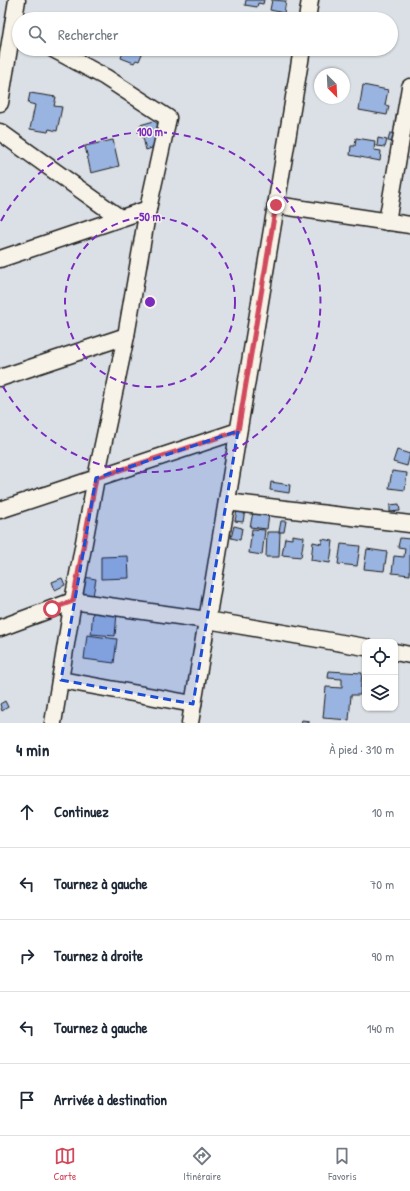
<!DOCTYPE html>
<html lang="fr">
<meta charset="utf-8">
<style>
:root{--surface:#fff;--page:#f2f2f3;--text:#1f2937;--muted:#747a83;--line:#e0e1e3;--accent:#d1495b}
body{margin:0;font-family:"Patrick Hand",sans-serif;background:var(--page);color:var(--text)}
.controls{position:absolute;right:12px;bottom:12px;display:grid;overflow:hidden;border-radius:8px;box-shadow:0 1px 3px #0004}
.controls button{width:36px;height:36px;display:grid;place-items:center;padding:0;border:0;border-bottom:1px solid var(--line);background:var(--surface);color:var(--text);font:20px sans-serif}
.compass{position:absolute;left:314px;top:68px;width:36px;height:36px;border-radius:50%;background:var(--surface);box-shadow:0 1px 3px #0004;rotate:156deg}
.stop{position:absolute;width:12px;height:12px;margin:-9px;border:3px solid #d1495b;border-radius:50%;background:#fff}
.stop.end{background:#d1495b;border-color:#fff;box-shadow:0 1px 4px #0008}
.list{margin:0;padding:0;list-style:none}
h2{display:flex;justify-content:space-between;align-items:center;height:52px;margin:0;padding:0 16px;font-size:17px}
h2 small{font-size:13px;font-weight:400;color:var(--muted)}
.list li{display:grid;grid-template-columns:26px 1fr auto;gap:12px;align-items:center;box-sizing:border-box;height:72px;padding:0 16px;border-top:1px solid var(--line)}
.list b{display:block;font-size:15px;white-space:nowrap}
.list em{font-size:13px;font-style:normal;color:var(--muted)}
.icon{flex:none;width:22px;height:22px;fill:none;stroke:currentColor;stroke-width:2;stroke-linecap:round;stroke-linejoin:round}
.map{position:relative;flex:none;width:410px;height:723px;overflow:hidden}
.search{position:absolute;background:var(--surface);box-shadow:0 1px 3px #0004;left:12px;right:12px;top:12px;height:44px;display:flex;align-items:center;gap:10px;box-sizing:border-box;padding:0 14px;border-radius:22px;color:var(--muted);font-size:15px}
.sheet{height:412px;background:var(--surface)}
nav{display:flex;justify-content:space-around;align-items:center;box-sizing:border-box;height:56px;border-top:1px solid var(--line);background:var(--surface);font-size:11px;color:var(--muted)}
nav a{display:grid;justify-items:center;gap:2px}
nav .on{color:var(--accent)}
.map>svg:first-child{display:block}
</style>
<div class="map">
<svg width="410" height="723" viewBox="0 0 410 723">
<rect width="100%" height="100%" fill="#dbe0e6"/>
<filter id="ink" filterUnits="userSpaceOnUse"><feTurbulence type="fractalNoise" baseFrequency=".025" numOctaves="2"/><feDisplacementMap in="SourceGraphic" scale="8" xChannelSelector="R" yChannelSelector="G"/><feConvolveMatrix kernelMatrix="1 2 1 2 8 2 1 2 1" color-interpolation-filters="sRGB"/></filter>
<g filter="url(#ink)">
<g fill="#99b4e0" stroke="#1c1c1c">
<path d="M246,0H264L263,4L258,3L257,7L245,5Z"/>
<path d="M272,0L286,1L284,13L270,10Z"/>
<path d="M124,49H144L139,61L136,60L134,63L121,58Z"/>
<path d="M363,85L388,90L385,105L389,106L387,115L359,110Z"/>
<path d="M30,93L56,97L54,106L62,107L57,131L49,129L48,132L30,129L35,105L28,103Z"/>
<path d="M154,121L159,125L155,147L146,150L140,125Z"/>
<path d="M390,133L396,134L395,142L388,141Z"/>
<path d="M356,138L375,141L374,150L381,151L380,161L350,155L351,146H355Z"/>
<path d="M378,138L387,140L385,147L377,146Z"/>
<path d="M113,140L119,166L91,173L85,146Z"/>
<path d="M397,450L410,454L407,466L393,462Z"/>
<path d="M392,471L407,473L405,490L389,488Z"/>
<path d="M271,482L290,485L289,493L270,490Z"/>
<path d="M399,504L400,511L390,512V505Z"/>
<path d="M237,510H245L243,522L235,521Z"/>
<path d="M253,512L269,514L267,529L250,527Z"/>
<path d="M281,521H286L284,532H279Z"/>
<path d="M234,526L242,528L240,540L231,538Z"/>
<path d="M252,529L265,530L262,555L249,553Z"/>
<path d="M267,532H280L279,557H266Z"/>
<path d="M292,535L304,537L301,557L282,555L285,538L292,539Z"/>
<path d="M400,538L410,539V575L392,573L394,556L404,557L405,548L398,547Z"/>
<path d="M322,539L333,541L330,563L311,560L313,542L322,544Z"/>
<path d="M341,544L360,546L357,566L338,564Z"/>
<path d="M367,549L387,552L384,571L364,569Z"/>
<path d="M128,556L129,578L101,579V557Z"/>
<path d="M84,577L96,579L93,596L81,594Z"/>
<path d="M62,578L65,585L55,590L52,582Z"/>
<path d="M93,610L117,613L115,636L91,634Z"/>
<path d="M87,635L117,639L114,663L84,659Z"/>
<path d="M329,671L362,673L360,695H351L349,720L323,718L326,687L342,688V679L328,678Z"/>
<path d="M5,701L8,707L2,711L0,704Z"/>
<path d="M302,720L309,721V723H301Z"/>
</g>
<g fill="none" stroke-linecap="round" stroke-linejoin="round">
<defs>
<g id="minor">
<path d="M307,19L310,0"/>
<path d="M53,49L105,77L168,118L148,209L126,336L96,478L73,601L53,723"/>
<path d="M0,103L17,0"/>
<path d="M0,132L120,218"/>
<path d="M276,205L410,225"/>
<path d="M387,222L410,87"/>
<path d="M0,259L148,209"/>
<path d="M0,378L126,336"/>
<path d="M227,502L410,524"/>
<path d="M0,510L238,431"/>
<path d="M0,628L73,601L207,620L365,647"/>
<path d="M395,652L410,655"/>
<path d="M61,680L193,704"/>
<path d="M190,723L302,49"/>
</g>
</defs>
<use href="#minor" stroke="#1c1c1c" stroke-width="19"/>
<use href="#minor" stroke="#f7f3e8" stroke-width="16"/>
</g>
</g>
<g fill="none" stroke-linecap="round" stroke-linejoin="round" filter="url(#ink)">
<path stroke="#d1495b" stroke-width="5" d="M52,609L73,601L96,478L238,431L276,205"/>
</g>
<path fill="#1d4ed8" fill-opacity="0.2" stroke="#1d4ed8" stroke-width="3" stroke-dasharray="8 5" stroke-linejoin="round" d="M238,431L193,704L61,680L96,478Z"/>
<g fill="none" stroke="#7b2cbf" stroke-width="2" stroke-dasharray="7 5">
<circle cx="150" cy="302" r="85"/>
<path d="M1 221A170 170 0 1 1 1 383"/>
</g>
<circle cx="150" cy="302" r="6" fill="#7b2cbf" stroke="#f7f3e8" stroke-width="2"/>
<g font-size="12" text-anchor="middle" font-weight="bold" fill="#7b2cbf" stroke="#f7f3e8" stroke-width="3" stroke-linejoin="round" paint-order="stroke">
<text x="150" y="136">100 m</text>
<text x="150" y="221">50 m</text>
</g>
</svg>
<div class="controls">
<button><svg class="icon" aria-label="locate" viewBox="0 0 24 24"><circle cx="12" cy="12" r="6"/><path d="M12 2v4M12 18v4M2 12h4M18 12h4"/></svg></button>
<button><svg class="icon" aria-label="layers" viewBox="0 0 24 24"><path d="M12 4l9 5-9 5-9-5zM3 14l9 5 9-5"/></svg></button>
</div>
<svg class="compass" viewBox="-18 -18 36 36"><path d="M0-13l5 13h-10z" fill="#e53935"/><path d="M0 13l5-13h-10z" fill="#747a83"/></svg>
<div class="stop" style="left:52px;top:609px"></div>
<div class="stop end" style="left:276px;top:205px"></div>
<div class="search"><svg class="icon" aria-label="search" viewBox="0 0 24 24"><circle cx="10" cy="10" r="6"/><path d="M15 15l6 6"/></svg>Rechercher</div>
</div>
<section class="sheet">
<h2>4 min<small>À pied · 310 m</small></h2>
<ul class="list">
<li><svg class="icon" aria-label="ahead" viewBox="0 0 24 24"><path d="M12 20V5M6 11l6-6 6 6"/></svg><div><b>Continuez</b></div><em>10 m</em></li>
<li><svg class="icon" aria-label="left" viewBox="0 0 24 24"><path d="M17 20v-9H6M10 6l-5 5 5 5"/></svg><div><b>Tournez à gauche</b></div><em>70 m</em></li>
<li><svg class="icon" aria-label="right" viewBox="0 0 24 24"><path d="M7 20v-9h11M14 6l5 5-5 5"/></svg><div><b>Tournez à droite</b></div><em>90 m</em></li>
<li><svg class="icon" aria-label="left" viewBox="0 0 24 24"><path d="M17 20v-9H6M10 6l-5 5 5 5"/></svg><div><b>Tournez à gauche</b></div><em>140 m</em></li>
<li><svg class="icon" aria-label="arrive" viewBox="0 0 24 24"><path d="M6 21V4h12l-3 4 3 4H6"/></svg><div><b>Arrivée à destination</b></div></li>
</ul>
</section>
<nav>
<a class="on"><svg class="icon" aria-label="map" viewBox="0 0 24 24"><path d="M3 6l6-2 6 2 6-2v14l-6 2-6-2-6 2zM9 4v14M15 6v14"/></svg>Carte</a>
<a><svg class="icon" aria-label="directions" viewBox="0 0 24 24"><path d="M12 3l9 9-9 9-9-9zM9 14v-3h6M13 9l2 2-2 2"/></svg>Itinéraire</a>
<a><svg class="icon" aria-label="saved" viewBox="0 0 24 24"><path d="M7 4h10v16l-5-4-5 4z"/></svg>Favoris</a>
</nav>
